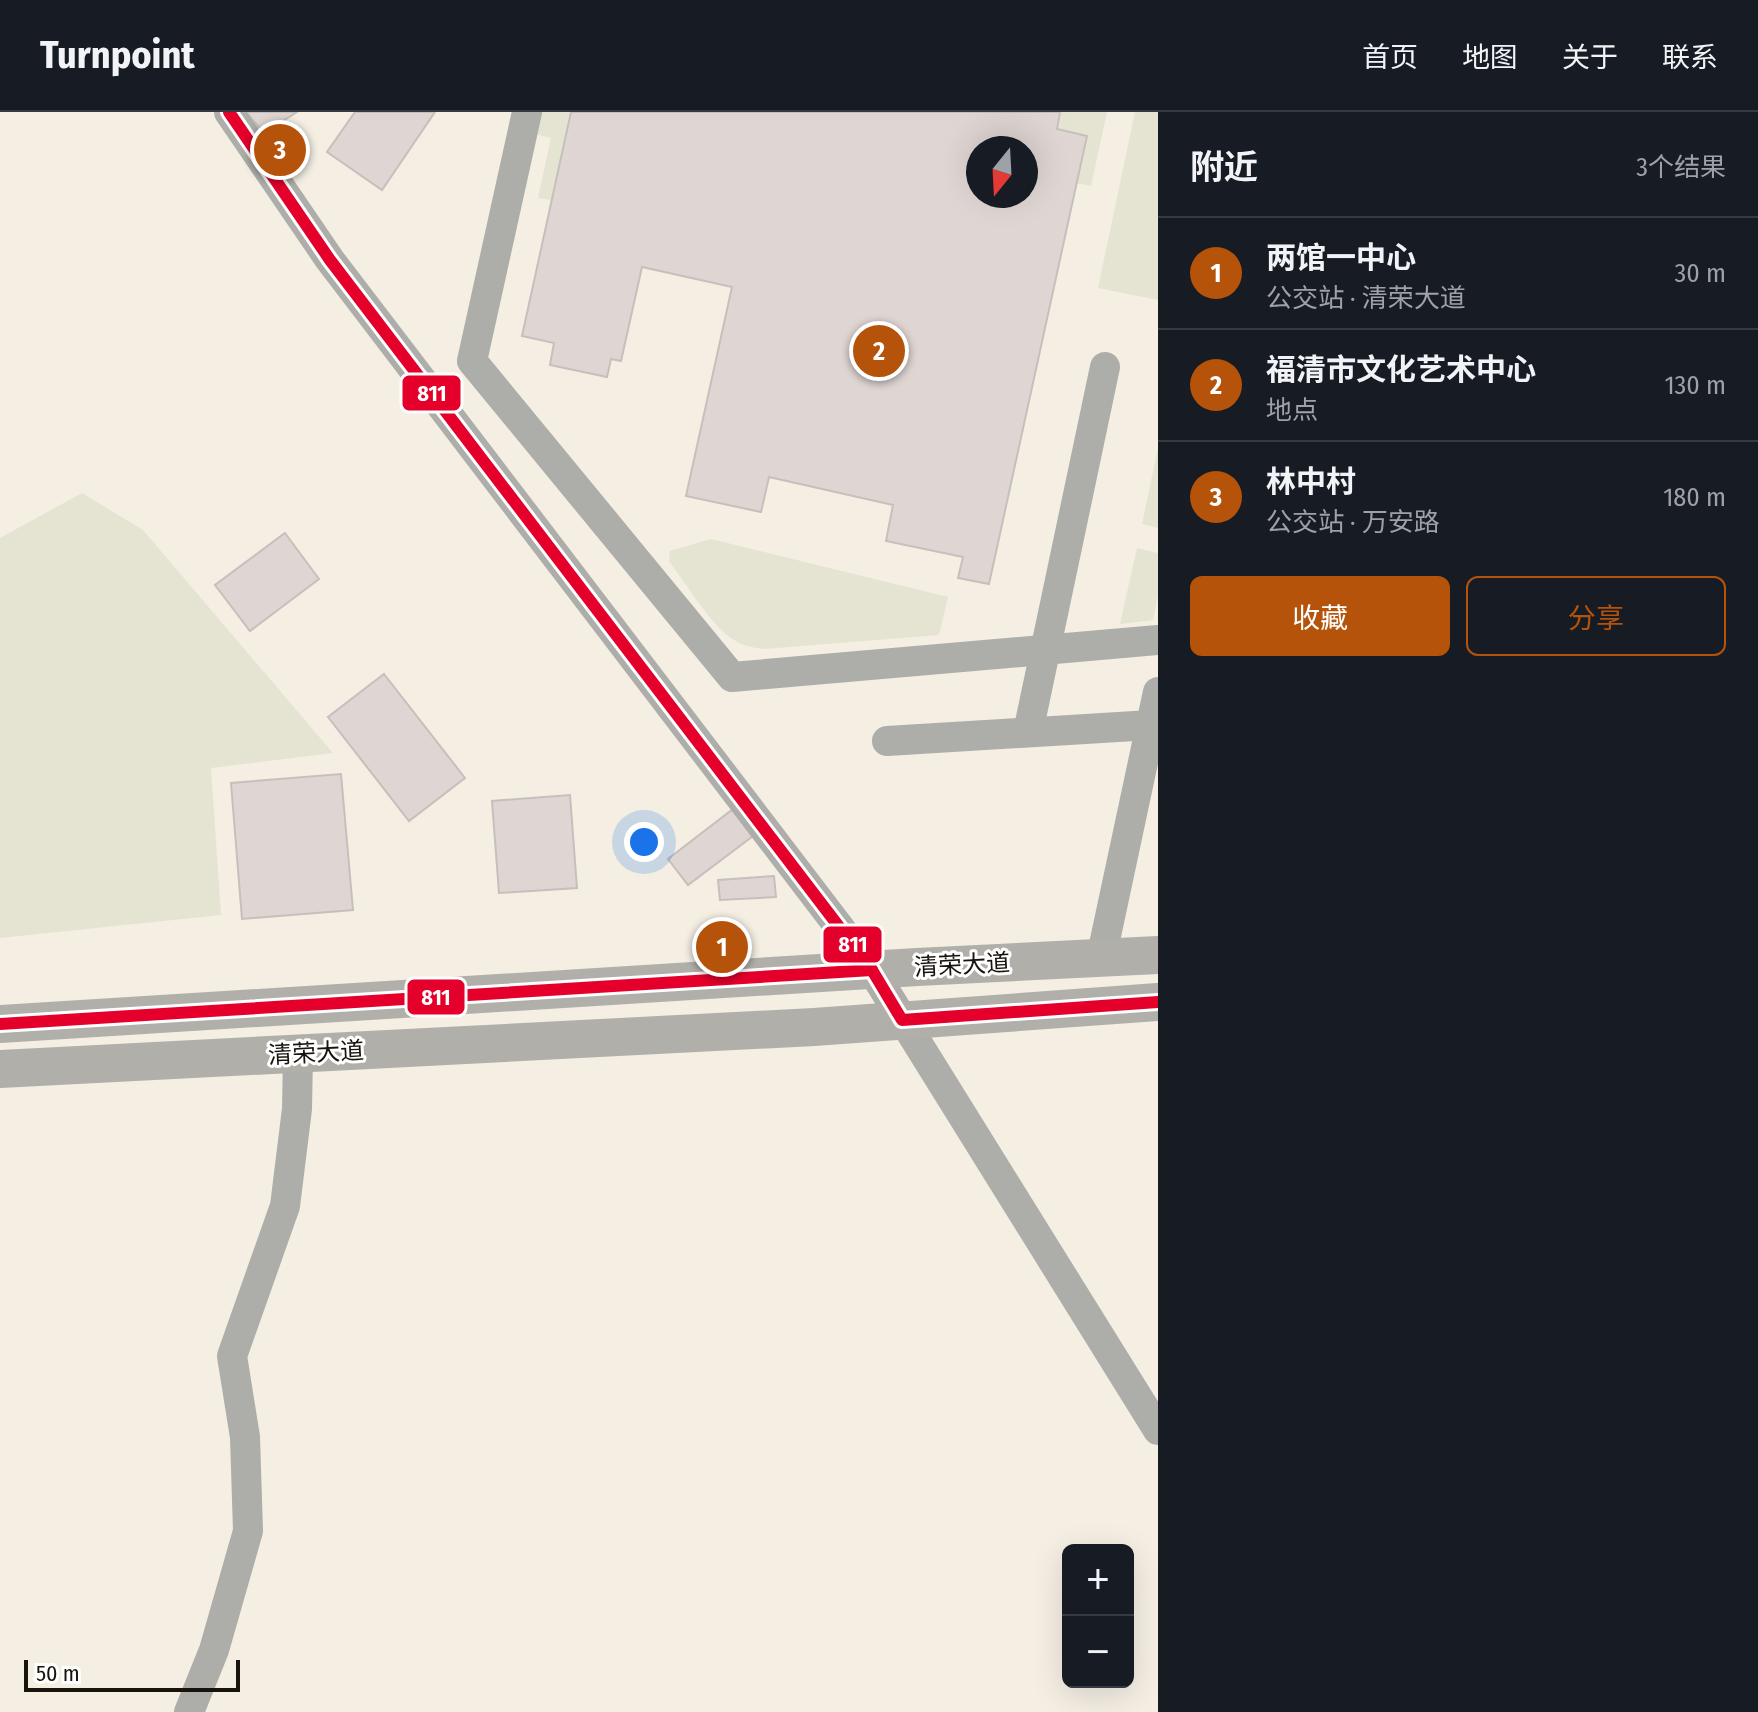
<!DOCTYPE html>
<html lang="zh">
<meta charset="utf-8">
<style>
:root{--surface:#171b24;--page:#20242c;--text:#f1f3f6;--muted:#9ea1a6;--line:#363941;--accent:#b45309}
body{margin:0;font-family:"Fira Sans Condensed","Noto Sans SC",sans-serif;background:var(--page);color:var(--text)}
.controls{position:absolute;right:24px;bottom:24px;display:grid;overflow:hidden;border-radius:12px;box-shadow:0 8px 32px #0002}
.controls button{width:72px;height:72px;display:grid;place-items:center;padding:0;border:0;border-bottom:2px solid var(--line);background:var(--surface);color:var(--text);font:40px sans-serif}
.compass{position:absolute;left:966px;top:24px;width:72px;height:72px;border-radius:50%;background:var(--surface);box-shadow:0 8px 32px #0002;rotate:198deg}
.scale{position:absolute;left:24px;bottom:20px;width:216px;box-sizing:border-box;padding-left:8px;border:4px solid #18140d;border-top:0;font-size:22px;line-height:28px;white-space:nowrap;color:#18140d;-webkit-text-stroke:6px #fefefe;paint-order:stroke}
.you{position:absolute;left:644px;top:730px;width:28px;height:28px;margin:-20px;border:6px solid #fff;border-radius:50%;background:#1a73e8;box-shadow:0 0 0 12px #1a73e833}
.badge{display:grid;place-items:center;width:52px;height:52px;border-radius:50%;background:var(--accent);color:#fff;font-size:26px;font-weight:700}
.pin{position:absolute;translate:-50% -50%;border:4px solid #fff;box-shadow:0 2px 8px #0006}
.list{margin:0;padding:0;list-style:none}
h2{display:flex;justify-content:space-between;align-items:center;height:104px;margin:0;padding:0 32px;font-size:34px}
h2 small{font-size:26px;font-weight:400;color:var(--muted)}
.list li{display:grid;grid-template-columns:52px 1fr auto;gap:24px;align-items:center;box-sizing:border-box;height:112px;padding:0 32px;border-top:2px solid var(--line)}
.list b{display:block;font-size:30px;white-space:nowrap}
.list p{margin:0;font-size:26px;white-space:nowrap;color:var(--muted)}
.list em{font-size:26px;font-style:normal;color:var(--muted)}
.actions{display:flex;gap:16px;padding:24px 32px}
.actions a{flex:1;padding:18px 0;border:2px solid var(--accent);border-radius:12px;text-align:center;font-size:28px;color:var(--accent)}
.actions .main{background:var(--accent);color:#fff}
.map{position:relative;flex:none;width:1158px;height:1600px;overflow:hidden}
header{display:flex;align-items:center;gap:48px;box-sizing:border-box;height:112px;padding:0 40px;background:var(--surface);border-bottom:2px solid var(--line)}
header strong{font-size:38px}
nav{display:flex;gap:44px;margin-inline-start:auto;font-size:28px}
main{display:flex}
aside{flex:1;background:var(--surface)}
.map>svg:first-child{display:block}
</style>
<header>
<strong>Turnpoint</strong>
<nav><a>首页</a><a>地图</a><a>关于</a><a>联系</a></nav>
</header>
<main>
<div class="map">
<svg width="1158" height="1600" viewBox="0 0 1158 1600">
<rect width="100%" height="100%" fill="#f4eee3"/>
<g fill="#e5e4d2">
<path d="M540,0H571L552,88L538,86L551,26L535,22Z"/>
<path d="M1060,0H1107L1091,74L1076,71L1057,17Z"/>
<path d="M1135,0H1158V188L1098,176Z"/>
<path d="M1158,336V416L1142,412Z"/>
<path d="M82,381L143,418L333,641L211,656L221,803L0,826V426Z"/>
<path d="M711,427L948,485L939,523L764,537C754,536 743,534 734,528C713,516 684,469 669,449L670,439Z"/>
<path d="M1137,436L1158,441V484L1153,508L1120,512Z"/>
</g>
<g fill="#dfd5d3" stroke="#c6c0bc" stroke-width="2" fill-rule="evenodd">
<path d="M246,0H297L264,21Z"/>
<path d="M355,0H435L382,78L327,40Z"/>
<path d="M571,0H1060L1057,17L1087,24L989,472L958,466L963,445L886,429L893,393L769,365L761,400L686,384L732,175L642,155L621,249L611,247L607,265L550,253L554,231L522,224ZM978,36H1026V84H978Z"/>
<path d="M285,421L319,467L250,519L215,473Z"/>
<path d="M384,562L465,666L409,709L328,605Z"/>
<path d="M341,662L353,798L242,807L231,671Z"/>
<path d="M570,683L577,776L499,781L492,689Z"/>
<path d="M733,697L753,724L688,773L668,747Z"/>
<path d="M774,764L776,785L720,788L718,768Z"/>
</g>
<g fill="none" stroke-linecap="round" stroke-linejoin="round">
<g stroke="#adada9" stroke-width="30">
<path d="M229,0L330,148L872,858L1158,1318"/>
<path d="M527,0L472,249L732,565L1158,528"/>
<path d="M1028,620L1105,255"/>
<path d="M887,629L1151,613"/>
<path d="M1101,847L1158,580"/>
<path d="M189,1600L214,1538L248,1419L245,1325L232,1244L285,1094L297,997L298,942"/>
</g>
<g stroke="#b0afa9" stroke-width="38">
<path d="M0,912L917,855L1158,843"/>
<path d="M0,957L814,915L1158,890"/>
</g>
<defs>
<g id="bus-1">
<path d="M229,0L330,148L872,858L902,908L1158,890"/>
<path d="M0,912L872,858"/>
</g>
</defs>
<use href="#bus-1" stroke="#fefefe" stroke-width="18"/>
<use href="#bus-1" stroke="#e4002b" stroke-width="12"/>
</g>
<g text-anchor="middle" stroke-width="6" stroke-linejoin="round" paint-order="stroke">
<g font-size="24" fill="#18140d" stroke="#fefefe">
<text transform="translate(962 853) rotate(-3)" y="8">清荣大道</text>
<text transform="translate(316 941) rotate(-3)" y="8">清荣大道</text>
</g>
</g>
<g stroke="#fefefe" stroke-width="3">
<rect x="401" y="262" width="61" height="38" rx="8" fill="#e4002b"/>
<rect x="822" y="813" width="61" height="39" rx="8" fill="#e4002b"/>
<rect x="406" y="866" width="60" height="38" rx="8" fill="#e4002b"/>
</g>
<g font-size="22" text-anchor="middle" font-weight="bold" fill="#fff">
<text x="432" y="289">811</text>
<text x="853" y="840">811</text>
<text x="436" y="893">811</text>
</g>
</svg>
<div class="controls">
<button>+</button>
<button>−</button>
</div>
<svg class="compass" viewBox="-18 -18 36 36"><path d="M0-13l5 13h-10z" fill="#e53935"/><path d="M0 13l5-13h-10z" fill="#9ea1a6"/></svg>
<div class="scale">50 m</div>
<div class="you"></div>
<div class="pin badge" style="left:722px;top:835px">1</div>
<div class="pin badge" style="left:879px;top:239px">2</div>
<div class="pin badge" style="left:280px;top:38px">3</div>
</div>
<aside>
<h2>附近<small>3个结果</small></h2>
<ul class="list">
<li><span class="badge">1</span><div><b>两馆一中心</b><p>公交站 · 清荣大道</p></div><em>30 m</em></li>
<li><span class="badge">2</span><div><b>福清市文化艺术中心</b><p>地点</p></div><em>130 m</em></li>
<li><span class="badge">3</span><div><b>林中村</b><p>公交站 · 万安路</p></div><em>180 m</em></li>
</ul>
<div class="actions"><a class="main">收藏</a><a>分享</a></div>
</aside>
</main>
